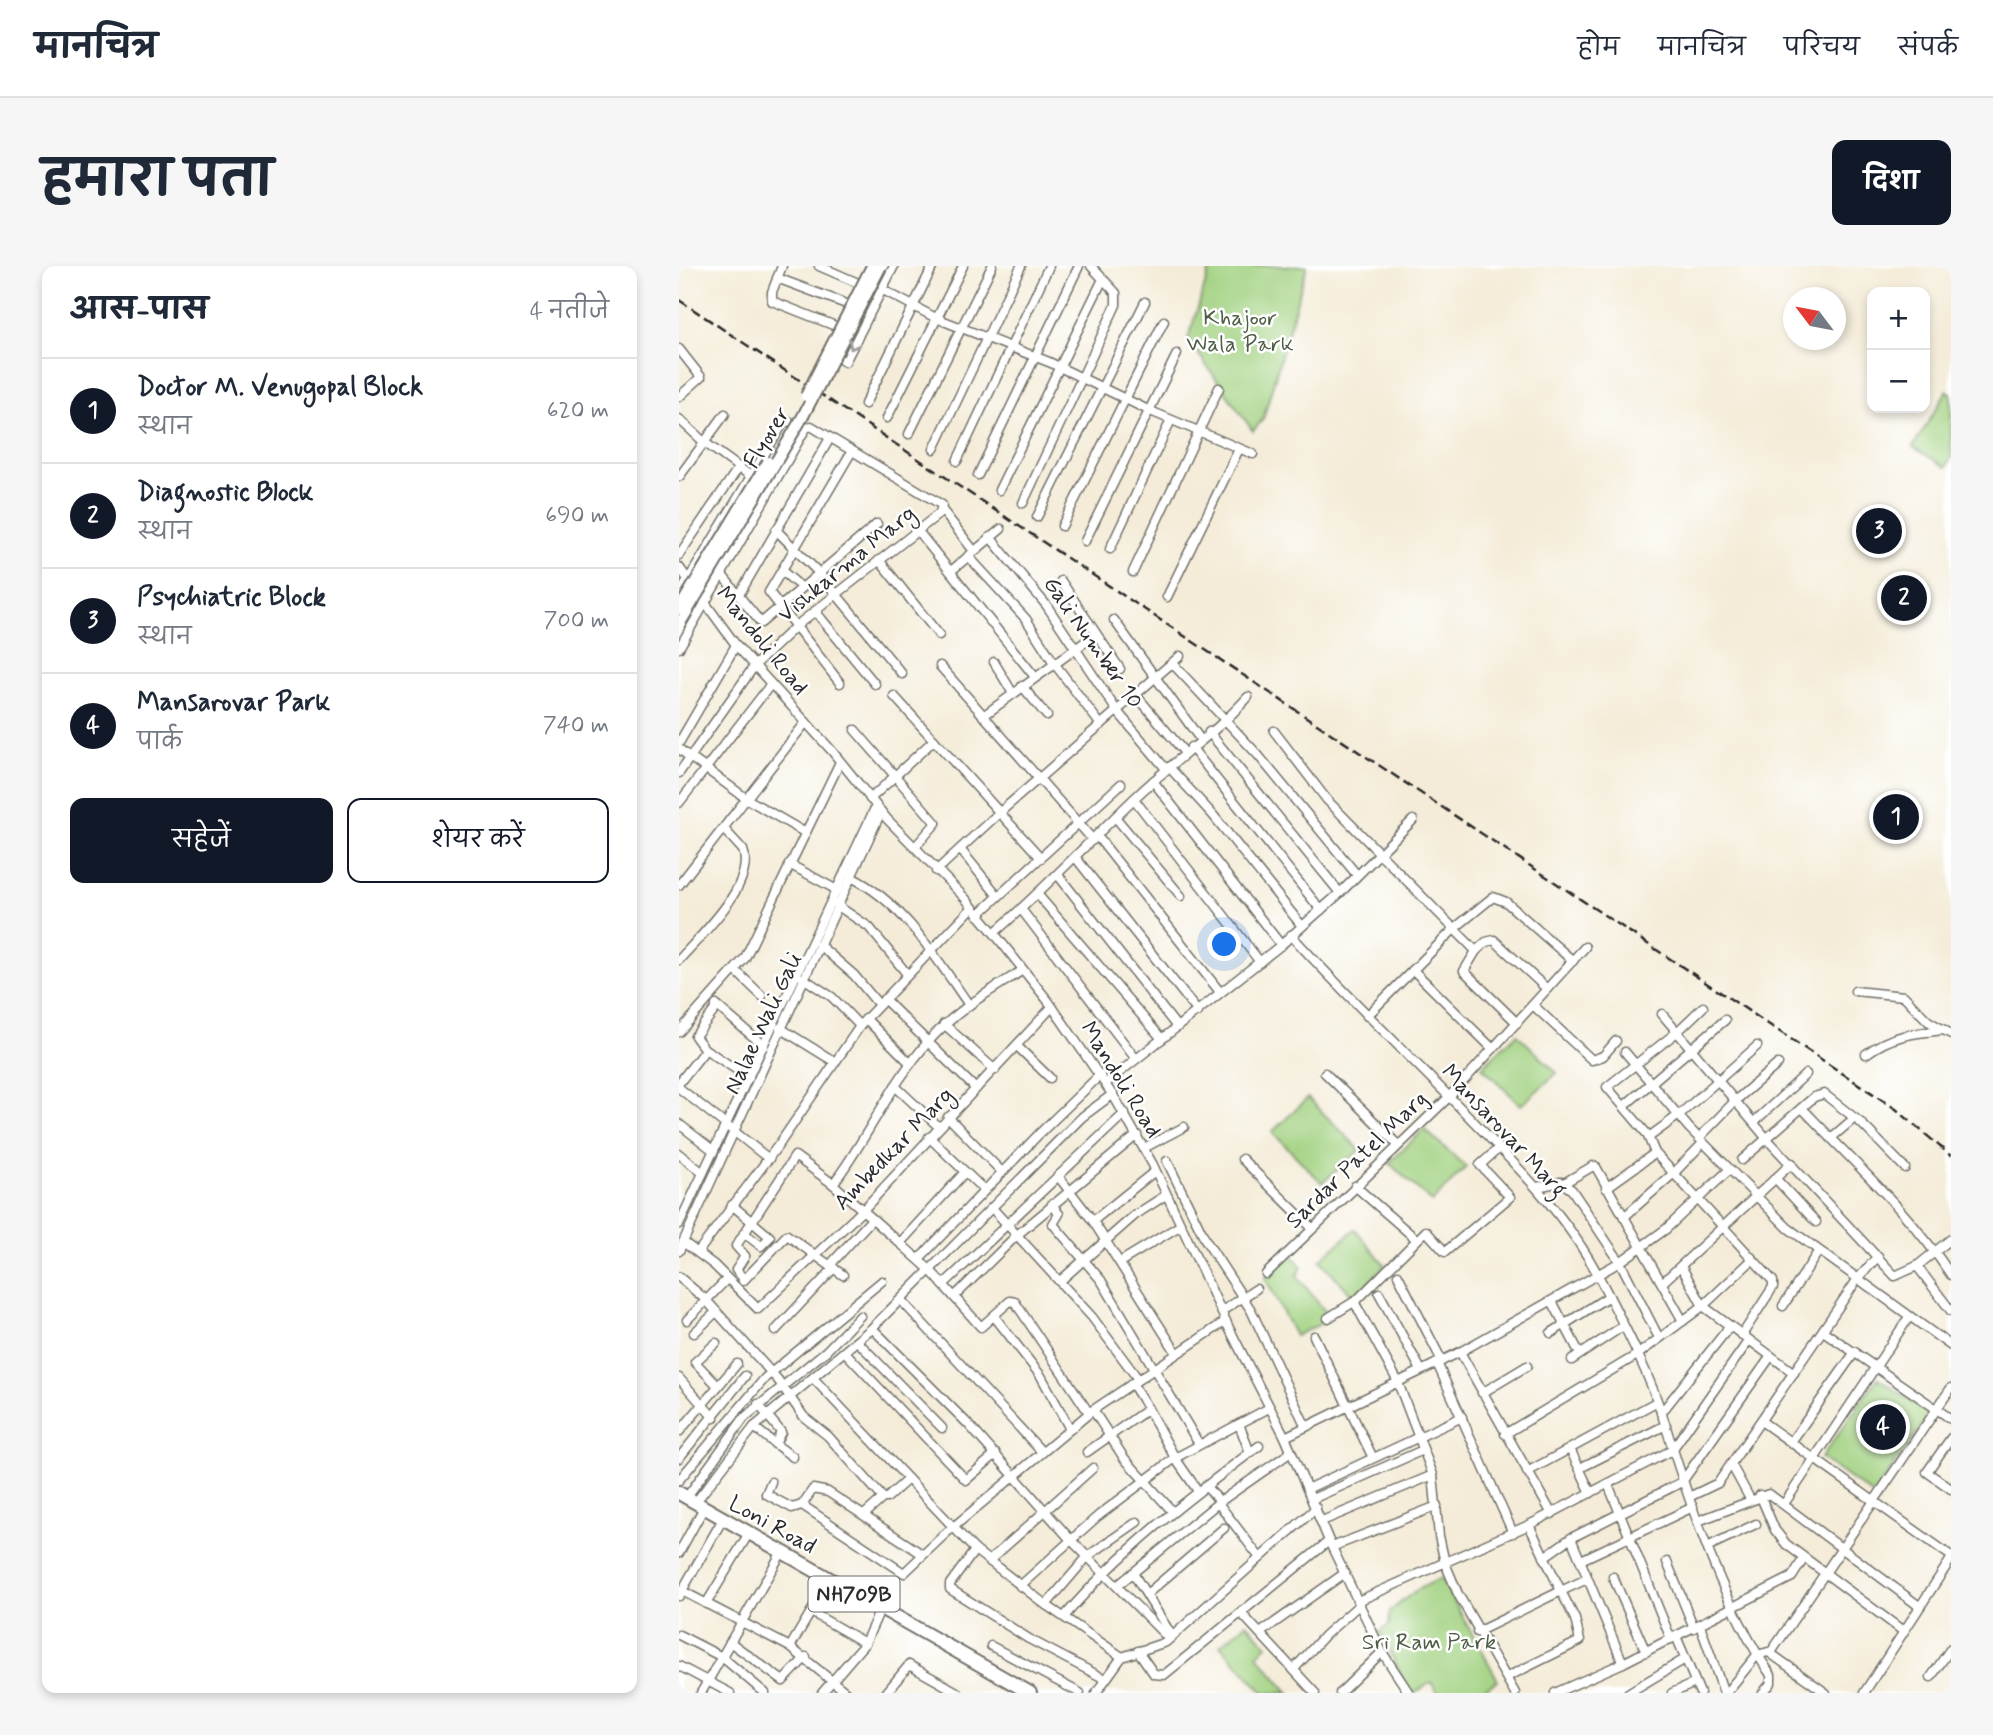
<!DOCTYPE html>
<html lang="hi">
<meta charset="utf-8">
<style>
:root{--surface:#fff;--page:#f6f6f7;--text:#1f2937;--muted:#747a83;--line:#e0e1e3;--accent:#111827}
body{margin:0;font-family:Mynerve,"Playpen Sans Deva",sans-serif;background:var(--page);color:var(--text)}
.controls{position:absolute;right:21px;top:21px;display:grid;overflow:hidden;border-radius:14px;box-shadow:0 4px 10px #0003}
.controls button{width:63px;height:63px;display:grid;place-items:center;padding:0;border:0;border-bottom:2px solid var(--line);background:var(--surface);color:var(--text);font:35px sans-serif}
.compass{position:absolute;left:1104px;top:21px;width:63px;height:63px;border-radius:50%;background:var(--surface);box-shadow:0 4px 10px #0003;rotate:302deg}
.you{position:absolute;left:546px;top:679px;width:24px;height:24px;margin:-18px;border:5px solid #fff;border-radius:50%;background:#1a73e8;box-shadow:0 0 0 10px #1a73e833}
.badge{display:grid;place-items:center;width:46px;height:46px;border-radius:50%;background:var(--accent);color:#fff;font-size:23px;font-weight:700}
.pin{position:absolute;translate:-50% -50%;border:4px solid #fff;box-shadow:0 2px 7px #0006}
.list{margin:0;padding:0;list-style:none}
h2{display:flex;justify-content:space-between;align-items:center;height:91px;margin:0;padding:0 28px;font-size:30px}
h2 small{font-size:23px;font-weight:400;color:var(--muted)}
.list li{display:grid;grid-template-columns:46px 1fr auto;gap:21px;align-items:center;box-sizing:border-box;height:105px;padding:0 28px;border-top:2px solid var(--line)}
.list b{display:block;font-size:26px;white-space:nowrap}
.list p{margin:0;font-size:23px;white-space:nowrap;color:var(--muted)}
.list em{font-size:23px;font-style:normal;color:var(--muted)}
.actions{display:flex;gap:14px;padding:21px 28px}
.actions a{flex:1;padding:16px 0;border:2px solid var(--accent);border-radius:14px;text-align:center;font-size:24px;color:var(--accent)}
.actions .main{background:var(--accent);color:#fff}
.map{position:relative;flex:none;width:1272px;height:1427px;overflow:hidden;border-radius:14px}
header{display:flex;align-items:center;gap:42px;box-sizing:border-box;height:98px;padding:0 35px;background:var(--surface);border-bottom:2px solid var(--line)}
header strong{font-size:33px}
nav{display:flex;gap:38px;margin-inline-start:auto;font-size:24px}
.intro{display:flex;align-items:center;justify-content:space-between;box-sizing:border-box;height:168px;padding:0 42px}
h1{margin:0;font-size:49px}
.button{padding:18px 32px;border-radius:14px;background:var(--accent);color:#fff;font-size:24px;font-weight:700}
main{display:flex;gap:42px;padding:0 42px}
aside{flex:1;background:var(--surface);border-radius:14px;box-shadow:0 4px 10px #0003}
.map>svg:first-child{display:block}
</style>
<header>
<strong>मानचित्र</strong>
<nav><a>होम</a><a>मानचित्र</a><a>परिचय</a><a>संपर्क</a></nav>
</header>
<div class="intro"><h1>हमारा पता</h1><a class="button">दिशा</a></div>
<main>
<aside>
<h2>आस-पास<small>4 नतीजे</small></h2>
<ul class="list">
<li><span class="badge">1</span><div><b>Doctor M. Venugopal Block</b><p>स्थान</p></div><em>620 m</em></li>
<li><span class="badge">2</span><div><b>Diagnostic Block</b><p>स्थान</p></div><em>690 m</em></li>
<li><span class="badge">3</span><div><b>Psychiatric Block</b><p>स्थान</p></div><em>700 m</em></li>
<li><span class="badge">4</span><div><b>Mansarovar Park</b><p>पार्क</p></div><em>740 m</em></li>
</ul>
<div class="actions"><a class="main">सहेजें</a><a>शेयर करें</a></div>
</aside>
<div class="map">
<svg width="1272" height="1427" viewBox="0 0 1272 1427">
<rect width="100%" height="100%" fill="#fff"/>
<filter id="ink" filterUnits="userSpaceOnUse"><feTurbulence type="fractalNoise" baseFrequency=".0143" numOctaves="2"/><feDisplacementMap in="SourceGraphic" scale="14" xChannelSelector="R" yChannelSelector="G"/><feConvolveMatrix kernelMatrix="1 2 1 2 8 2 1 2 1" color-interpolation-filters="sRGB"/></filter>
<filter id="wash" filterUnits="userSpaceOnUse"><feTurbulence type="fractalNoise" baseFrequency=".00686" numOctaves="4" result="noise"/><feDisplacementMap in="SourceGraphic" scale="28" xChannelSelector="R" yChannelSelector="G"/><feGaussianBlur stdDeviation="1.57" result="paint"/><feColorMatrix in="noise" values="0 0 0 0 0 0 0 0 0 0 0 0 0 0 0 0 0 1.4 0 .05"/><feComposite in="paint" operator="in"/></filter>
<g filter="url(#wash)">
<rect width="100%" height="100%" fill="#f4ecd8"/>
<g fill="#a1d180" stroke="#667e56" stroke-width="2">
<path d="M532,0H628L584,153L574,165L509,73Z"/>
<path d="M1268,125L1272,127V192L1267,201L1234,181Z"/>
<path d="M838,768L878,807L842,839L803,801Z"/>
<path d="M629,832L681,884L643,917L593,866Z"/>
<path d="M745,863L787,901L753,936L710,897Z"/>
<path d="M676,963L706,999L676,1032L641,994Z"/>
<path d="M612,987L623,1001L618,1010L652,1053L616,1070L586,1012Z"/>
<path d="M1199,1112L1251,1148L1194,1229L1142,1192Z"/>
<path d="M762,1312L819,1414L800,1427H759L752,1416L737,1427H732L700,1366L710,1359L711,1345L736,1325Z"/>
<path d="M568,1357L588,1379L578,1389L610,1427H585L541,1379Z"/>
</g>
</g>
<g filter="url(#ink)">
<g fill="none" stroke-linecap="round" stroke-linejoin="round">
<defs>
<g id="minor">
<path d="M103,0L93,26V35L159,61"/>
<path d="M140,0L179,17"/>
<path d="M98,12L170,39"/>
<path d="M204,24L257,52L370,96L469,144L574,188"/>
<path d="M0,83L22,111L0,131"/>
<path d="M152,88L166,96L215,0"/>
<path d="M186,138L254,0"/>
<path d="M208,152L284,0"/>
<path d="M0,153L25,176L73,211"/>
<path d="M230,168L313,0"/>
<path d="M255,183L342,0"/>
<path d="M278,195L370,0"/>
<path d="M299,209L400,0"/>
<path d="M0,211L46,148"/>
<path d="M320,224L424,13"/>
<path d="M344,237L437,39V27L412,0"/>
<path d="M263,244L295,285"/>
<path d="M358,251L466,36"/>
<path d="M383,260L485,55"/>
<path d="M97,264L139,306L223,408"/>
<path d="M238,264L356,411"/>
<path d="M311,271L368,340L438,445L487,503"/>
<path d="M406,275L498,88"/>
<path d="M431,283L492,154"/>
<path d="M0,289L60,201"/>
<path d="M289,290L347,353L375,397L422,459"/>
<path d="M200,294L260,369"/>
<path d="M0,301L57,379L153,485L208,553L286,632L315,667L370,736L437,834L474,899L550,1062L606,1171L650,1275L703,1386L730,1427"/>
<path d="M103,305L122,321"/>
<path d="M272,305L322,263"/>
<path d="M454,306L540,122"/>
<path d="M43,309L82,357L198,258"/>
<path d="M382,315L441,403"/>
<path d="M0,329L105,156L110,155L121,164"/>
<path d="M60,329L151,172"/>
<path d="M488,331L560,183"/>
<path d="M136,345L196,418"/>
<path d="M435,354L521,473"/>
<path d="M0,382L127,162L132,160L263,239L261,247L117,360L76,399L0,507"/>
<path d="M315,396L333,426"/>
<path d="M493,397L579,489L678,609"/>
<path d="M261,400L414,574"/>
<path d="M161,417L90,326L173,185"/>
<path d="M343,420L368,450"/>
<path d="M457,429L506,487"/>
<path d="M215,430L362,592"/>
<path d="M304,450L417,368"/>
<path d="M176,464L257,557L236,581"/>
<path d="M595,465L648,534L797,685L807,676L815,674L868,723"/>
<path d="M530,466L661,627"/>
<path d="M0,477L57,379"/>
<path d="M512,481L642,644"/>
<path d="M0,483L68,533L125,566"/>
<path d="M490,501L534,549L623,660"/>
<path d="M474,515L602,679"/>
<path d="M191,533L255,474"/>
<path d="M455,533L581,696"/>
<path d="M0,537L92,418"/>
<path d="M437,552L502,630"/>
<path d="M418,570L541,726"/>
<path d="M281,583L319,630"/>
<path d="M397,592L519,746"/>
<path d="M110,598L158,624"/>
<path d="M257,605L320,547L501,390"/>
<path d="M379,609L498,761"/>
<path d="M172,611C225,637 257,692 290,739"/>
<path d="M0,619L127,456"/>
<path d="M359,629L483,773"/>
<path d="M156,638L190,661L228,708"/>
<path d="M342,643L457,793"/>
<path d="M299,649L442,518"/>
<path d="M315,667C366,623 412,573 461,527C496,494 537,467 569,431"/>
<path d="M612,669C672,735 736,795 798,859C843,905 890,953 920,1011C945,1059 972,1110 987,1161C1011,1239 1046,1343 1092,1409V1417L1084,1427"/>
<path d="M140,679L175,709L200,739"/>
<path d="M797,685L785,705L838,757"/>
<path d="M0,694C21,670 77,619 64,584L45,563"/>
<path d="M56,704L83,730"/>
<path d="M734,704L814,783"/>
<path d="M124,712L153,731L181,760"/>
<path d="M1176,725L1225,730L1249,755L1272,768"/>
<path d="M205,733L297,823"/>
<path d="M37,739L85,780"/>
<path d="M854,739L913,794L924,790L937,775"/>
<path d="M1024,741L998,766L928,821L968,868L976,887L1094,1015V1021L1063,1069"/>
<path d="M983,748L1089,874L1216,1010L1238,1000L1272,973"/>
<path d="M688,750L776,662L814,631L827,636L894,695"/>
<path d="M187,753L231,797"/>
<path d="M265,758L316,804"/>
<path d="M101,762L156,796"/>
<path d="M0,766L66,692L161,496"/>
<path d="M338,780L371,812"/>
<path d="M26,783L70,812"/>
<path d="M946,786L1010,862L1109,962L1272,1080"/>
<path d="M1187,788C1211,769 1236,767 1265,764"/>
<path d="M646,807L719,879"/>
<path d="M0,817L26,784L16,770L38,741"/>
<path d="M427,817L602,679L661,627L734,554"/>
<path d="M216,820L260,861"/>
<path d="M0,822L90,893"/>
<path d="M945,840L1046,754"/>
<path d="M1123,842C1175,897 1230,946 1272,1009"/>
<path d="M269,851L323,906"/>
<path d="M1075,856L1127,808"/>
<path d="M0,858L35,885"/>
<path d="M250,871L305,924"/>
<path d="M970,871L1000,849L1078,780"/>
<path d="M1020,872L1057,834L1099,798"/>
<path d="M1152,872L1172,855"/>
<path d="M465,882L505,861"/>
<path d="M0,888L24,907"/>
<path d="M563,893L632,961"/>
<path d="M1063,894L1135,831L1145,828L1182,857L1226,902"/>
<path d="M488,895L527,975L572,1044L627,1161"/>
<path d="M286,906L221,977L251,1004L302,1061L331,1035L336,1036L410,1147"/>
<path d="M379,910L414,955L497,1086"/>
<path d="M1096,912L1137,956"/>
<path d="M885,917L914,900L917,901L1004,1055"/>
<path d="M154,918C189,872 211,818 250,775C276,745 311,725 344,704"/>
<path d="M676,920L737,973"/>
<path d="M858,921L882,916L893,924L941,996L980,1072"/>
<path d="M927,922L976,887"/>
<path d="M373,938L380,948L374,958L422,1014L520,1178"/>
<path d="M53,939L91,971L82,980L65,967"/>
<path d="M313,942L413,1051L459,1113"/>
<path d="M945,951L995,907L1024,877"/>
<path d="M414,955L476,905"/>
<path d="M0,958L197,540"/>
<path d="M4,976L35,999L79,1043L184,944L373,741"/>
<path d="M0,985L202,546"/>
<path d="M19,986L101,877L183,757L293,642"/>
<path d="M240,993L360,868L421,809"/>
<path d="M441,996L502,959"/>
<path d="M151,999L193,953"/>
<path d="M1002,1000L1024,1040L1115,1107"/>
<path d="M1238,1000L1272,1045"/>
<path d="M587,1008L771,830L906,681"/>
<path d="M719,1009L763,1095"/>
<path d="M0,1011L27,1034L99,1114L125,1151L149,1170L204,1232H208L229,1213"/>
<path d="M65,1013L57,1004L66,990L57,980L116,890L154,918L221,977"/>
<path d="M64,1015L108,969L164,1009"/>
<path d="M381,1015L456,949L487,929"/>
<path d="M983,1017L1113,897"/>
<path d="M264,1019L446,847"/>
<path d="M700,1027L742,1104"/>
<path d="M275,1031L338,969L458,869"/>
<path d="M222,1034L363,1186"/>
<path d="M873,1035L901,1088"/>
<path d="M1104,1040L1139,986"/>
<path d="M678,1041L718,1114L754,1209L760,1270L766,1297L779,1328L836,1427"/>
<path d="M543,1045L577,1023"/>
<path d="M315,1050L362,1110L391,1163"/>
<path d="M649,1052L678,1034L747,965L766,986L831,931L801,899L820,882"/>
<path d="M8,1054L48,1013"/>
<path d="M193,1062L290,1159L391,1273L490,1373"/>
<path d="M96,1065L155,1002"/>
<path d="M1144,1065L1272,1153"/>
<path d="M15,1067L37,1046"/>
<path d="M872,1067L930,1030"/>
<path d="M635,1070L694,1192"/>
<path d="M178,1075L263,1162"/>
<path d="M37,1077L16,1096L39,1120"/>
<path d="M166,1086L287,1214L317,1188"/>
<path d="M781,1086L873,1248"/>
<path d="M893,1094L944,1060"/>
<path d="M758,1097L834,1267"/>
<path d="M0,1112L35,1152"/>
<path d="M134,1112L296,1284L367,1339L443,1391"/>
<path d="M453,1117L469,1143"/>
<path d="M803,1127L848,1100"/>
<path d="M79,1138L102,1166L96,1178L114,1191"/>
<path d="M414,1144L445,1192L494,1246"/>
<path d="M982,1147L1051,1060"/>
<path d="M1082,1155L1272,1290"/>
<path d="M560,1158L571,1187"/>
<path d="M75,1161L96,1178"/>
<path d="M0,1166L58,1098"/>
<path d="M826,1168L958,1089L1024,1040L1073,994"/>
<path d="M606,1171L781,1086L941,996L987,963L1050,904"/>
<path d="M1272,1172L1248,1206L1272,1223"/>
<path d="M1112,1176L1176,1086"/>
<path d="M891,1183L912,1227"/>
<path d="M408,1186L469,1143L496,1192L519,1225"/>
<path d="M0,1192L66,1110"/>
<path d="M1052,1198L1071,1233"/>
<path d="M901,1202L987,1159"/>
<path d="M848,1206L977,1136"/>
<path d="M0,1214L86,1112L203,1015"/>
<path d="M92,1216L87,1228L113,1242L123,1239L134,1223L149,1226L243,1288"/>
<path d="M929,1218L992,1373"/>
<path d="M526,1220L541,1235"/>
<path d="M628,1223L783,1151"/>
<path d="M1081,1229L1096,1264L1107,1278L1224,1365"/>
<path d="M1010,1231L1039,1217L1178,1014L1199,990"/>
<path d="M7,1232L65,1152L147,1085L181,1050"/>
<path d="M633,1233L744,1184"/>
<path d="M16,1237L75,1161L193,1062L403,851L434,828"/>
<path d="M539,1237L581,1292"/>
<path d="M1105,1238L1230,1051"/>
<path d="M123,1239L225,1307L266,1268L414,1144L547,1055"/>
<path d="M185,1249L204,1232"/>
<path d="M643,1255L754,1209"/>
<path d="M1019,1255L1090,1228L1240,1340"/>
<path d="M892,1272L944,1397"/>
<path d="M1030,1280L1077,1258"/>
<path d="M653,1281L758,1240"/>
<path d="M296,1284L271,1318V1323L350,1373L426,1413"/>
<path d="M0,1287L22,1247"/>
<path d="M865,1291L892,1272L1003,1216L1092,1090"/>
<path d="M902,1294L1014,1241"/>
<path d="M310,1295L414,1202"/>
<path d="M988,1296L1015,1362"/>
<path d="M454,1307L493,1370"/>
<path d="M934,1311L967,1386"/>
<path d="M341,1320L419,1250L496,1192L590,1142"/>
<path d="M438,1320L539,1237L612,1186"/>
<path d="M3,1325L111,1381L168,1427"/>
<path d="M469,1327L545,1262"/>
<path d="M0,1330L41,1258"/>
<path d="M679,1335L850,1259L993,1184L1070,1074"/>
<path d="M27,1338L67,1272"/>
<path d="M367,1339L409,1290L458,1256"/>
<path d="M132,1346L186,1377"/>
<path d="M563,1348L636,1427"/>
<path d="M385,1351C441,1285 510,1232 580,1180"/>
<path d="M1021,1359L1045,1427"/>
<path d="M798,1366L882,1325L850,1259"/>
<path d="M581,1367L666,1307"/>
<path d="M0,1369L43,1391L86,1427"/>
<path d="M997,1370L1021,1427"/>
<path d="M51,1376L104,1415L127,1391"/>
<path d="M312,1380L401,1427"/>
<path d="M111,1381L148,1319"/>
<path d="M459,1385L475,1408L485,1409L650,1275"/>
<path d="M1091,1387L1147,1427"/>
<path d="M0,1400L51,1427"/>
<path d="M615,1403L646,1369L681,1338"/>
<path d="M828,1411L901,1375L896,1353L882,1325L908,1313"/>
<path d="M1252,1411L1272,1382"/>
<path d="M22,1427L100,1291"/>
<path d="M143,1427L186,1377L199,1348"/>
<path d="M207,1427L230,1399L278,1426"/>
<path d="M417,1427L443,1391L487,1376L637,1242"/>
<path d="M661,1427L703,1386"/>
<path d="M876,1427L944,1397L1113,1311L1125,1292"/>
<path d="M949,1427L1006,1393"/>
<path d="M993,1427L1016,1417"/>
<path d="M1047,1427L1078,1389L1093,1385L1272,1122"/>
<path d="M1185,1427L1272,1293"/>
</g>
<path id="highway" d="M0,1227L351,1427"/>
</defs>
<use href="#minor" stroke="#716f68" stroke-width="11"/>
<use href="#highway" stroke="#716f68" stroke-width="16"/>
<use href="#minor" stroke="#fff" stroke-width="8"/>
<use href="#highway" stroke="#fff" stroke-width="12"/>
<path stroke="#2b2b2b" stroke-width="2.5" stroke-dasharray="10 5" stroke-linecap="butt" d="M0,34L1217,843L1272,890"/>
<defs>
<g id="major-bridge">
<path d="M127,130L193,0"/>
<path d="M0,343L89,196"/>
<path d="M0,359L123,152L202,0"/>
</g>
</defs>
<use href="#major-bridge" stroke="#716f68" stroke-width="14" stroke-linecap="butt"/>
<use href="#major-bridge" stroke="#fff" stroke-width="10"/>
</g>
<defs><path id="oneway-chevron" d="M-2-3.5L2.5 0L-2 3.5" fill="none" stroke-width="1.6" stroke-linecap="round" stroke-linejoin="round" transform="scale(1.75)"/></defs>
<use stroke="#a0a0a0" href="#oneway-chevron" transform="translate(174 79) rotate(118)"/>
</g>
<g text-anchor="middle" stroke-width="5" stroke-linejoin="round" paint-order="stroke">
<rect fill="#fff" stroke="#6b6b6b" stroke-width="2" x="129.5" y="1310.5" width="91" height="35" rx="5"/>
<g font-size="21" font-weight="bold" fill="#2b2b2b">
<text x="175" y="1335">NH709B</text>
</g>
<g font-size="23" fill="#4e5d44" stroke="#fff">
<text x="561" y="59">Khajoor<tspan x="561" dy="26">Wala Park</tspan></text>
<text x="750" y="1383">Sri Ram Park</text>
</g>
<g font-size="23" fill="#2b2b2b" stroke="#fff">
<text transform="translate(87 171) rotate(-59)" y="8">Flyover</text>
<text transform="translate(167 297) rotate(-39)" y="8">Vishkarma Marg</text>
<text transform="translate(84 374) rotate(51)" y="8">Mandoli Road</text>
<text transform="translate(415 376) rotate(55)" y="8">Gali Number 10</text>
<text transform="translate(83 757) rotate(-65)" y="8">Nalae Wali Gali</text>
<text transform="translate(443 813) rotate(58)" y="8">Mandoli Road</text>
<text transform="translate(826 864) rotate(47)" y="8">Mansarovar Marg</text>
<text transform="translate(214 882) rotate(-46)" y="8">Ambedkar Marg</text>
<text transform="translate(677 893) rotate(-44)" y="8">Sardar Patel Marg</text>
<text transform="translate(94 1258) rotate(29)" y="8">Loni Road</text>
</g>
</g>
</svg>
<div class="controls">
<button>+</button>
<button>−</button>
</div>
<svg class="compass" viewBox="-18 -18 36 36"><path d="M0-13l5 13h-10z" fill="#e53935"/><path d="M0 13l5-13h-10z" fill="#747a83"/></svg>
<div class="you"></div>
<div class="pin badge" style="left:1217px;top:551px">1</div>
<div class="pin badge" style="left:1225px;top:332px">2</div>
<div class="pin badge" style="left:1200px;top:265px">3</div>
<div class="pin badge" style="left:1204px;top:1161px">4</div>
</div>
</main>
